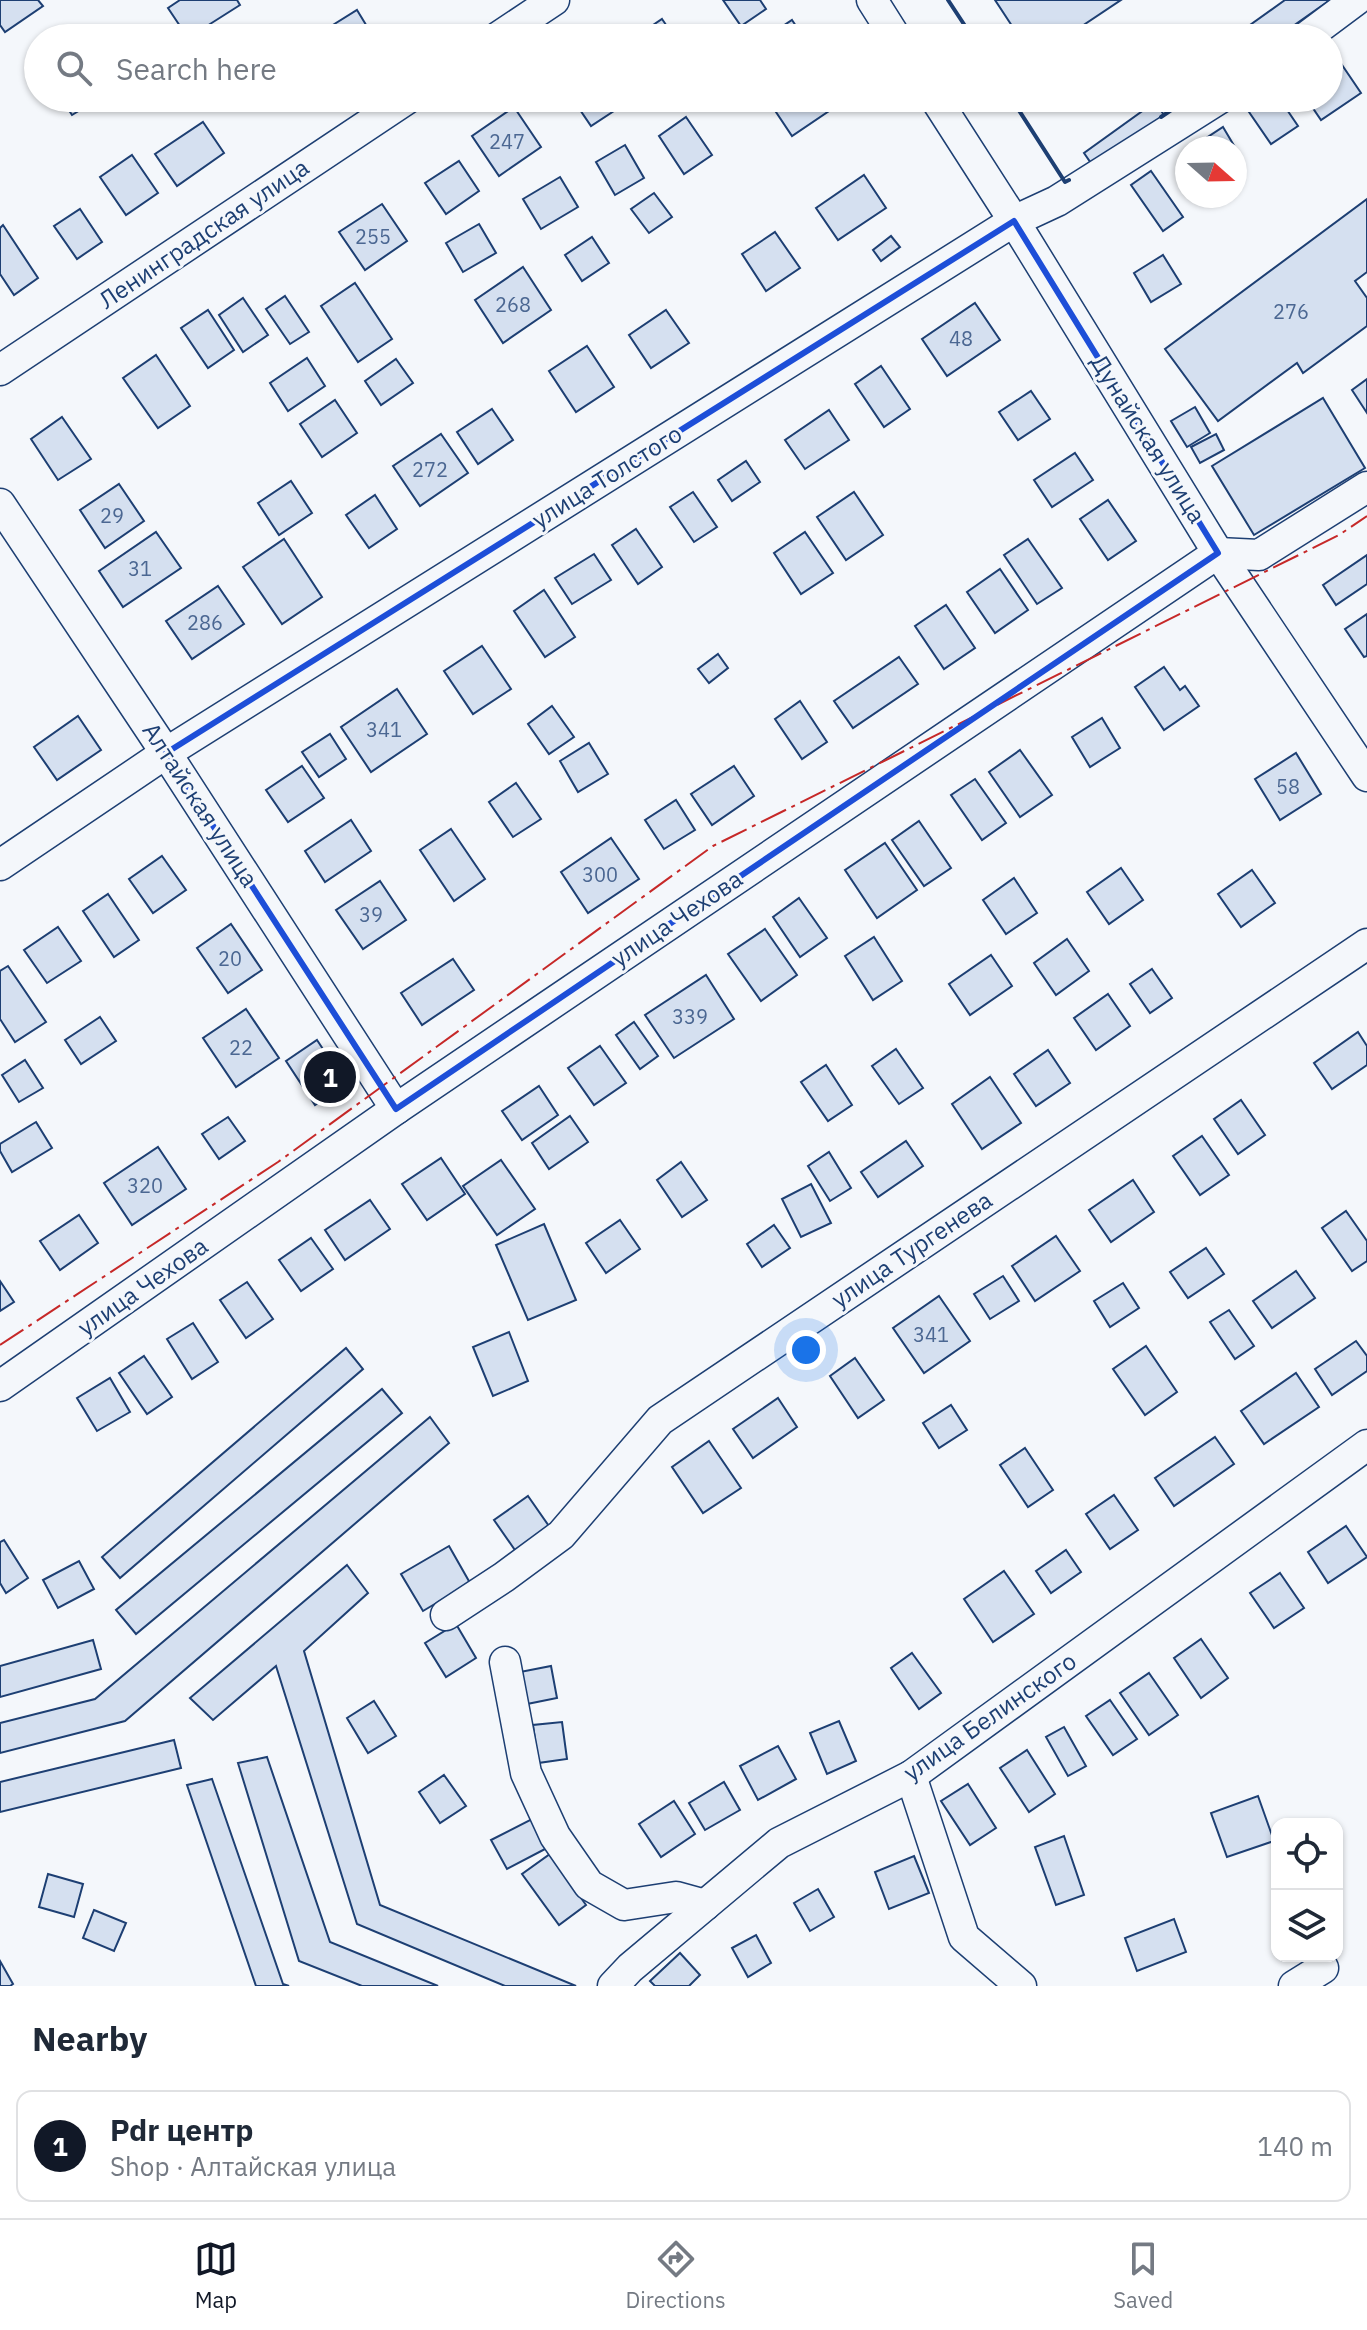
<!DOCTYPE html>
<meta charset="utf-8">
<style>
:root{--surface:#fff;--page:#f2f2f3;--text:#1f2937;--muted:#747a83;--line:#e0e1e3;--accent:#111827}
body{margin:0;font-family:"IBM Plex Sans",sans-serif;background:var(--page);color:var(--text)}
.controls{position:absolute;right:24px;bottom:24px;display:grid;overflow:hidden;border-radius:16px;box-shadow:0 2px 6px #0004}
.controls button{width:72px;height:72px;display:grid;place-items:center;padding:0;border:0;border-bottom:2px solid var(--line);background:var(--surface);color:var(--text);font:40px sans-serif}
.compass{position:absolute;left:1175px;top:136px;width:72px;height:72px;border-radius:50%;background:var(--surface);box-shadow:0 2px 6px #0004;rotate:110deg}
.you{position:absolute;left:806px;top:1350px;width:28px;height:28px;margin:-20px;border:6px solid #fff;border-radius:50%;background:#1a73e8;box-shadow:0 0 0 12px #1a73e833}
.badge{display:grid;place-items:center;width:52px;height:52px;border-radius:50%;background:var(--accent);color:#fff;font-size:26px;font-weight:700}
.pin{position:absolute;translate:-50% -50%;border:4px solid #fff;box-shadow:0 2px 8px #0006}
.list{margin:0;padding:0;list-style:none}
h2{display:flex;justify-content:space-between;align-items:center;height:104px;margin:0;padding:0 32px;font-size:34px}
h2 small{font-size:26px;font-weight:400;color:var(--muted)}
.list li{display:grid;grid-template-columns:52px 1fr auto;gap:24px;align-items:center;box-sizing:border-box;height:112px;margin:0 16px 16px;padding:0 16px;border:2px solid var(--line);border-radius:16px}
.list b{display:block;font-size:30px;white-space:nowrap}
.list p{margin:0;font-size:26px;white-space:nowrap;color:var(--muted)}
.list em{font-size:26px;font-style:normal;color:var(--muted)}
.icon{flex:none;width:44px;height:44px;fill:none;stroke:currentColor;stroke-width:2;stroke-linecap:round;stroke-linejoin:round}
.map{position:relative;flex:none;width:1367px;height:1986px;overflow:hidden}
.search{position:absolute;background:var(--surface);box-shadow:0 2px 6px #0004;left:24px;right:24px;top:24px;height:88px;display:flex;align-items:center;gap:20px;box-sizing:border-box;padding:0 28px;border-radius:44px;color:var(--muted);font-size:30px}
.sheet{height:232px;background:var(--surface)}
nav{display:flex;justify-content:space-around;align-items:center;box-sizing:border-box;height:112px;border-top:2px solid var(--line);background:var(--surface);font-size:22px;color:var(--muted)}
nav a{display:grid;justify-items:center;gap:4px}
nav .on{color:var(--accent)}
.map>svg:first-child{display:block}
</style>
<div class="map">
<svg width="1367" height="1986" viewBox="0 0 1367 1986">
<rect width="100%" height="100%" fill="#f4f7fb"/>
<g fill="#d5e0f0" stroke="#1d3f73" stroke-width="2">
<path d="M0,0H38L43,6L5,32L0,25Z"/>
<path d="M180,0H237L240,5L188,38L168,8Z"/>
<path d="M723,0H760L766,9L741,26Z"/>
<path d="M995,0H1121L1064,38H1020Z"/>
<path d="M1285,0H1330L1276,38H1238L1236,35Z"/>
<path d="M357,10L374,38H334L328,28Z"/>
<path d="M662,19L675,38H634Z"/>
<path d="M792,20L804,38H765Z"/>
<path d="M1338,59L1361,93L1321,120L1306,98H1329V65Z"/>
<path d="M61,98H100L72,115Z"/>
<path d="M572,98H614L620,107L591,126Z"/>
<path d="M784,98H824L832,109L792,136L772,106Z"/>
<path d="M1269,98H1279L1298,126L1271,144L1249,112Z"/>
<path d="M1155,102L1164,115L1093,166L1084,153Z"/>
<path d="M514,107L541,147L499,176L472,136Z"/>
<path d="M686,117L712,155L684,174L659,136Z"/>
<path d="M203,122L224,153L177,186L155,154Z"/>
<path d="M1223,127L1239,154L1235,157V148H1191Z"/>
<path d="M625,145L644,178L615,195L596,162Z"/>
<path d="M132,155L158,193L126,215L100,177Z"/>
<path d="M459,161L479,191L446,214L425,183Z"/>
<path d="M1151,171L1183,217L1163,231L1131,185Z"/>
<path d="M864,175L886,208L838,240L816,208Z"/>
<path d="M560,177L578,207L541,229L523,199Z"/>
<path d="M654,193L672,217L649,233L631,209Z"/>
<path d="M1367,199V272L1355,281L1367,298V326L1303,373L1297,363L1218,421L1165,349Z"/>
<path d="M382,204L407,241L365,270L339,232Z"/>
<path d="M80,209L102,242L77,259L54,226Z"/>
<path d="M479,224L496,253L463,272L446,243Z"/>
<path d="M3,225L38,278L14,295L0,274V228Z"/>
<path d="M775,232L800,268L766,291L742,254Z"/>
<path d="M891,236L900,247L881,261L873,250Z"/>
<path d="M592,237L609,263L582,281L565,255Z"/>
<path d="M1163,255L1181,284L1151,302L1134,273Z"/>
<path d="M523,267L551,310L503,343L475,300Z"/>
<path d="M355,283L392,339L358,362L321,306Z"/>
<path d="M285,296L309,332L290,344L266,309Z"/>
<path d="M243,298L268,335L243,352L219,315Z"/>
<path d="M975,303L1000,340L947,376L922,339Z"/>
<path d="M208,310L234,350L208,368L181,328Z"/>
<path d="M666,310L689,343L651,368L629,335Z"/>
<path d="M587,346L614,387L576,412L549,371Z"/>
<path d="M156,355L190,406L158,428L123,378Z"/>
<path d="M307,358L325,386L288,411L270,383Z"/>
<path d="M396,359L413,383L381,405L365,381Z"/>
<path d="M881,366L910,409L884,427L855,384Z"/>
<path d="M1367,379V413L1352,390Z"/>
<path d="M1031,391L1050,419L1018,440L999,412Z"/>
<path d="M1323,398L1365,468L1254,535L1212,466Z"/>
<path d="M335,400L357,433L322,457L300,424Z"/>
<path d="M1195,407L1210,433L1187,447L1171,421Z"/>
<path d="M492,409L513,440L478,464L457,432Z"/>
<path d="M829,410L849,440L805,469L785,440Z"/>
<path d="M62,417L91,459L58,480L31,439Z"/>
<path d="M441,434L468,473L420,506L393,466Z"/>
<path d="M1216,434L1224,450L1200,463L1191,447Z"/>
<path d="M1075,453L1093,480L1052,507L1034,480Z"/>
<path d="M746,461L760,482L732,501L718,480Z"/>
<path d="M291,481L312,513L279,535L258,503Z"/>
<path d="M119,484L144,521L105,548L80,510Z"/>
<path d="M693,492L717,527L694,542L670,507Z"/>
<path d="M854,492L883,535L846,560L817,517Z"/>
<path d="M375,495L397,529L369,548L346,515Z"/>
<path d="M1108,500L1136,541L1108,560L1080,519Z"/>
<path d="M636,529L662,567L638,584L612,545Z"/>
<path d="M156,532L181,568L123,607L99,571Z"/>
<path d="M805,532L833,573L801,594L774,553Z"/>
<path d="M284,539L322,597L282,624L243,567Z"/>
<path d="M1028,539L1062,588L1037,604L1004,555Z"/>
<path d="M594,554L611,580L572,604L555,578Z"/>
<path d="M1367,555V584L1336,605L1323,585Z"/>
<path d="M1000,569L1028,610L995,633L967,592Z"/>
<path d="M218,586L244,624L192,659L166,621Z"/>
<path d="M544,590L575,637L545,657L514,611Z"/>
<path d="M946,605L975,648L944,669L915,626Z"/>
<path d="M1367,614V656L1364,657L1345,629Z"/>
<path d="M482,646L511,689L473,714L444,671Z"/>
<path d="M718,654L728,668L709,683L698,669Z"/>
<path d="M899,657L918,684L853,728L834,701Z"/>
<path d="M1164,667L1180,690L1185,686L1199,706L1164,730L1135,687Z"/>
<path d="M397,689L427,734L371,772L341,727Z"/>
<path d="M800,701L827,742L802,759L775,719Z"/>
<path d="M552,706L574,737L549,754L528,724Z"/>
<path d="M78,716L101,750L57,780L34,747Z"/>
<path d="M1102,718L1120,748L1090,767L1072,737Z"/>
<path d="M330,734L346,759L319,777L302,752Z"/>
<path d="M589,743L608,774L578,792L560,761Z"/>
<path d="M1020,750L1052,795L1020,817L989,772Z"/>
<path d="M1296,753L1321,794L1280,820L1255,779Z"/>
<path d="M302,766L324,798L288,822L266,790Z"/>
<path d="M734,766L754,796L712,825L691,794Z"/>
<path d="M975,779L1006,823L982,840L951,795Z"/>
<path d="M516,783L541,819L513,837L489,802Z"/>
<path d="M676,800L695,830L664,849L645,820Z"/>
<path d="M351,820L371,851L325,882L305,851Z"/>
<path d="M919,821L951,868L924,886L892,840Z"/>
<path d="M451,829L485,879L454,901L420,850Z"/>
<path d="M611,838L639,879L588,913L561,872Z"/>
<path d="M885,843L917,890L877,918L845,870Z"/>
<path d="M162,856L186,890L153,913L129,879Z"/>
<path d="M1121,868L1143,900L1109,924L1087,892Z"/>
<path d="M1252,870L1275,903L1241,927L1218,894Z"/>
<path d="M1014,878L1037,913L1006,934L983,900Z"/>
<path d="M380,881L406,920L363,949L336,910Z"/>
<path d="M108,894L139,940L114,957L83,911Z"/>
<path d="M799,898L827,938L800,957L773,917Z"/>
<path d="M231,924L262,970L228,993L197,948Z"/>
<path d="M58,927L81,961L47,983L24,950Z"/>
<path d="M765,929L797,975L761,1001L728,954Z"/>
<path d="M874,937L902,981L873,1000L845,956Z"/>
<path d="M1067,939L1089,971L1056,995L1034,963Z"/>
<path d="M991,955L1012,986L970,1015L949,984Z"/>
<path d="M453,959L474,990L422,1025L401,993Z"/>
<path d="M8,966L46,1022L15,1042L0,1019V971Z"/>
<path d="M1152,969L1172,998L1150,1013L1130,984Z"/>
<path d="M706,975L734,1019L674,1058L645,1015Z"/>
<path d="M1108,994L1130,1026L1096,1050L1074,1018Z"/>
<path d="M246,1009L279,1058L236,1087L203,1038Z"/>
<path d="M100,1017L116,1041L81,1064L65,1040Z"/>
<path d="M634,1022L658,1056L640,1069L616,1035Z"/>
<path d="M1358,1032L1367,1046V1065L1332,1089L1314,1063Z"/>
<path d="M317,1040L346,1084L315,1105L286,1061Z"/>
<path d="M600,1046L626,1083L594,1105L568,1068Z"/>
<path d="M896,1049L923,1088L899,1104L872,1066Z"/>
<path d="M1048,1050L1070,1083L1036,1106L1014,1074Z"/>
<path d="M25,1060L43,1088L19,1102L2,1075Z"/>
<path d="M826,1065L852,1105L828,1121L801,1082Z"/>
<path d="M990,1077L1021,1123L982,1149L952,1104Z"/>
<path d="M539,1086L558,1115L522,1140L502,1111Z"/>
<path d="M1241,1100L1265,1135L1238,1154L1214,1119Z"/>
<path d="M570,1116L588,1142L549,1169L532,1143Z"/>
<path d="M228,1117L245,1141L219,1159L202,1134Z"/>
<path d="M36,1122L52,1148L12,1172L0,1151V1144Z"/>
<path d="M1202,1136L1229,1175L1200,1195L1173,1156Z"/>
<path d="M906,1141L923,1166L878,1197L861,1172Z"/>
<path d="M158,1147L186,1189L132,1225L104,1183Z"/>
<path d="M829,1152L851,1188L830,1201L808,1166Z"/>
<path d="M441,1158L465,1194L427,1220L402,1184Z"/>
<path d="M501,1160L535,1209L497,1235L463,1186Z"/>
<path d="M681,1162L707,1200L682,1217L657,1180Z"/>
<path d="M1133,1180L1154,1212L1111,1242L1089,1210Z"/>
<path d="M811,1184L831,1223L801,1237L782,1199Z"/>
<path d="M370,1200L390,1229L345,1260L325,1230Z"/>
<path d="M1346,1211L1367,1241V1261L1352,1271L1322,1228Z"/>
<path d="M79,1215L98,1243L60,1270L40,1241Z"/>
<path d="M620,1220L640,1249L606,1273L586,1243Z"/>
<path d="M544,1224L576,1300L528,1320L496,1245Z"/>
<path d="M774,1225L790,1248L762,1267L747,1244Z"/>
<path d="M1056,1236L1080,1271L1035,1301L1012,1266Z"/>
<path d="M311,1238L333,1269L301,1291L279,1260Z"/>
<path d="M1206,1248L1224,1274L1188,1298L1170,1272Z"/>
<path d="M1296,1271L1315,1298L1272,1328L1253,1301Z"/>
<path d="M1003,1276L1019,1301L990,1319L974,1294Z"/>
<path d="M0,1281L14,1302L0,1311Z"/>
<path d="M247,1282L273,1319L246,1338L220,1300Z"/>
<path d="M1123,1283L1139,1308L1110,1327L1094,1301Z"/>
<path d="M939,1296L970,1341L924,1373L893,1328Z"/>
<path d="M1229,1310L1254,1346L1235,1359L1210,1322Z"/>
<path d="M193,1323L218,1362L192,1379L167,1339Z"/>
<path d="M509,1332L528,1381L493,1396L473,1347Z"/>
<path d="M1356,1341L1367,1356V1371L1332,1395L1315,1369Z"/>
<path d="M1146,1346L1177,1392L1145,1415L1113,1369Z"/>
<path d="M346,1348L363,1369L120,1578L102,1557Z"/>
<path d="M144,1356L172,1397L147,1414L119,1373Z"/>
<path d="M855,1358L884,1400L858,1418L830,1376Z"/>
<path d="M1296,1373L1319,1407L1264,1444L1241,1411Z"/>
<path d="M110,1378L130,1412L97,1431L77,1398Z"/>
<path d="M382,1389L402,1413L136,1634L116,1610Z"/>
<path d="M778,1398L797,1427L753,1458L733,1429Z"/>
<path d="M951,1405L967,1430L939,1448L923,1423Z"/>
<path d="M430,1417L449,1443L125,1721L0,1753V1723L95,1699Z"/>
<path d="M1215,1437L1234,1464L1174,1506L1155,1478Z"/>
<path d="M709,1441L741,1488L703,1513L672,1467Z"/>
<path d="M1025,1448L1053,1490L1028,1507L1000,1465Z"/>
<path d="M1114,1495L1138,1530L1110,1549L1086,1514Z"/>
<path d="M528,1496L551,1529L517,1553L494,1520Z"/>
<path d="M1346,1526L1367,1557L1328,1583L1308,1552Z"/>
<path d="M4,1540L28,1578L6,1593L0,1583V1542Z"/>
<path d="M449,1546L470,1583L423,1611L401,1574Z"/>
<path d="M1066,1550L1081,1572L1051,1593L1036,1571Z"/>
<path d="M79,1561L94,1589L58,1608L43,1580Z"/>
<path d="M347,1565L368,1593L304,1651L380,1905L576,1986H505L357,1924L276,1666L213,1720L190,1698Z"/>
<path d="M1004,1571L1034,1614L993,1642L964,1599Z"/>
<path d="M1280,1573L1304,1608L1274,1628L1250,1593Z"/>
<path d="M456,1624L476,1658L446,1677L425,1643Z"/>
<path d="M1201,1639L1228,1678L1201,1698L1174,1658Z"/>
<path d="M93,1640L101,1669L0,1697V1666Z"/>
<path d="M912,1653L941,1693L919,1709L891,1668Z"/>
<path d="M551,1666L557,1698L527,1704L520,1672Z"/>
<path d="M1149,1673L1178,1715L1149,1735L1120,1693Z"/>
<path d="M1110,1700L1137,1739L1113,1755L1086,1716Z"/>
<path d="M374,1701L396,1736L368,1753L347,1718Z"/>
<path d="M839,1721L856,1761L827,1774L810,1733Z"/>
<path d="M562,1722L567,1759L538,1763L533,1725Z"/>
<path d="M1064,1727L1086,1766L1068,1776L1046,1737Z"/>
<path d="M174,1740L181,1768L0,1812V1782Z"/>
<path d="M778,1746L796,1779L758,1800L740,1766Z"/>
<path d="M1027,1750L1055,1794L1029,1812L1000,1768Z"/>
<path d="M267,1757L330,1942L438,1986H362L299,1961L238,1763Z"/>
<path d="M444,1775L466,1806L440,1823L419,1792Z"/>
<path d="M212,1779L283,1984L289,1986H256L187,1785Z"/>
<path d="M724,1782L740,1810L705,1830L689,1803Z"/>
<path d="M968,1784L996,1828L970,1845L941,1801Z"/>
<path d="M1258,1796L1274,1841L1227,1857L1211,1813Z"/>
<path d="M674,1801L695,1834L661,1857L639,1824Z"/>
<path d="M532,1819L547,1848L507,1869L491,1840Z"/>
<path d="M1064,1836L1084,1895L1056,1905L1035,1847Z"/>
<path d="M550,1854L586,1905L559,1925L522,1874Z"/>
<path d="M914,1856L929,1893L889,1909L875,1872Z"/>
<path d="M48,1874L83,1884L74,1917L39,1907Z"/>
<path d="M818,1889L834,1917L810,1931L794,1903Z"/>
<path d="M94,1910L126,1923L114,1951L83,1938Z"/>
<path d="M1174,1919L1186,1952L1137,1971L1125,1938Z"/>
<path d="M756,1935L771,1963L748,1977L732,1948Z"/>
<path d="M680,1953L700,1975L689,1986H655L650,1981Z"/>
<path d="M0,1961L13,1984L10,1986H0Z"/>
</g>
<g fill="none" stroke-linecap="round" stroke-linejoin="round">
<defs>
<g id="minor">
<path d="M872,0L896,38"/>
<path d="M497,38L554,0"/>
<path d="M1305,38L1356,0"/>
<path d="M935,98L1014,221L1218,553L1367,776"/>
<path d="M0,370L408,98"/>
<path d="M0,504L166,753L396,1109"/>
<path d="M0,865L166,753L1014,221L1057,201L1220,98"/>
<path d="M0,1386L396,1109L1218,553L1259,555L1367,487"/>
<path d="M446,1615L504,1577L561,1535L660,1420L1367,944"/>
<path d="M505,1662L526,1773L555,1836L589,1885L624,1905L676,1897L705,1905"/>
<path d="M911,1776L964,1937L1021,1986"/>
<path d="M613,1986L630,1968L779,1843L911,1776L1367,1445"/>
<path d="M1294,1986L1323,1968"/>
</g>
</defs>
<use href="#minor" stroke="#1d3f73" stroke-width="33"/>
<use href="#minor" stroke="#f4f7fb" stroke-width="30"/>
<g stroke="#1d3f73" stroke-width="4">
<path d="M948,0L973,38"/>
<path d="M1011,98L1065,182L1069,180"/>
<path d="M1161,117L1189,98"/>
</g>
<path stroke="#c62828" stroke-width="2" stroke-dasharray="28 6 4 6" stroke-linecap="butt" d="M0,1345L278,1162L713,846L1339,535L1367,516"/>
</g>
<path fill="none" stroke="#1d4ed8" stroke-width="6" stroke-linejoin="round" d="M1014,221L1218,553L396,1109L166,753Z"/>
<g text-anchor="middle" stroke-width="6" stroke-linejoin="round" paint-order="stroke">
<g font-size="20" fill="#4b6792">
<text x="507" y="149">247</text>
<text x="373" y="244">255</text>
<text x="513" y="312">268</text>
<text x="1291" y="319">276</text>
<text x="961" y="346">48</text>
<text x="430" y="477">272</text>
<text x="112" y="523">29</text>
<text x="140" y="576">31</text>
<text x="205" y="630">286</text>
<text x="384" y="737">341</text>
<text x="1288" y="794">58</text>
<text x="600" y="882">300</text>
<text x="371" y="922">39</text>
<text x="230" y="966">20</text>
<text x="690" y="1024">339</text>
<text x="241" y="1055">22</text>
<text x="145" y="1193">320</text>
<text x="931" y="1342">341</text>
</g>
<g font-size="24" fill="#1d3f73" stroke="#f4f7fb">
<text transform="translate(204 234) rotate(-34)" y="8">Ленинградская улица</text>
<text transform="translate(1148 439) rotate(58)" y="8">Дунайская улица</text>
<text transform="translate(607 477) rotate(-32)" y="8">улица Толстого</text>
<text transform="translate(200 805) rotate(57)" y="8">Алтайская улица</text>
<text transform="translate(677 919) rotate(-34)" y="8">улица Чехова</text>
<text transform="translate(912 1250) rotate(-34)" y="8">улица Тургенева</text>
<text transform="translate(143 1287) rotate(-35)" y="8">улица Чехова</text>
<text transform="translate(990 1717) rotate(-35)" y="8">улица Белинского</text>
</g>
</g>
</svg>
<div class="controls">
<button><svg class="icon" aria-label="locate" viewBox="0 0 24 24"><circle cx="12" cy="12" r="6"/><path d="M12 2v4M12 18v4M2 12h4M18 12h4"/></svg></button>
<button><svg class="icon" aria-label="layers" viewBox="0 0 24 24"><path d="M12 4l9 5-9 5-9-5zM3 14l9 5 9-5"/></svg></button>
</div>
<svg class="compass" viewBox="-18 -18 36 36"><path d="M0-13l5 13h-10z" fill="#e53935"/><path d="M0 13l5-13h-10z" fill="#747a83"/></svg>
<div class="you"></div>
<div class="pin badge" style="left:330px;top:1077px">1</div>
<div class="search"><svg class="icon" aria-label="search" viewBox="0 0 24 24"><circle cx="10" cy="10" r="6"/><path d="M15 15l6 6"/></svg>Search here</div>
</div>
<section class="sheet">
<h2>Nearby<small></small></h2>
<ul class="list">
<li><span class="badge">1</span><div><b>Pdr центр</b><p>Shop · Алтайская улица</p></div><em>140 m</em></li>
</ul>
</section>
<nav>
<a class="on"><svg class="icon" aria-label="map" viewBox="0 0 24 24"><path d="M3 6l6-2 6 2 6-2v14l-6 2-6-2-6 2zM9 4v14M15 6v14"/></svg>Map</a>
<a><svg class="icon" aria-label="directions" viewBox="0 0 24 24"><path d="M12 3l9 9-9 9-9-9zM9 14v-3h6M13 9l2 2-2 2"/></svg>Directions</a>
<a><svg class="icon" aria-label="saved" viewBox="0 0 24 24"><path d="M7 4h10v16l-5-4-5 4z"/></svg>Saved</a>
</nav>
